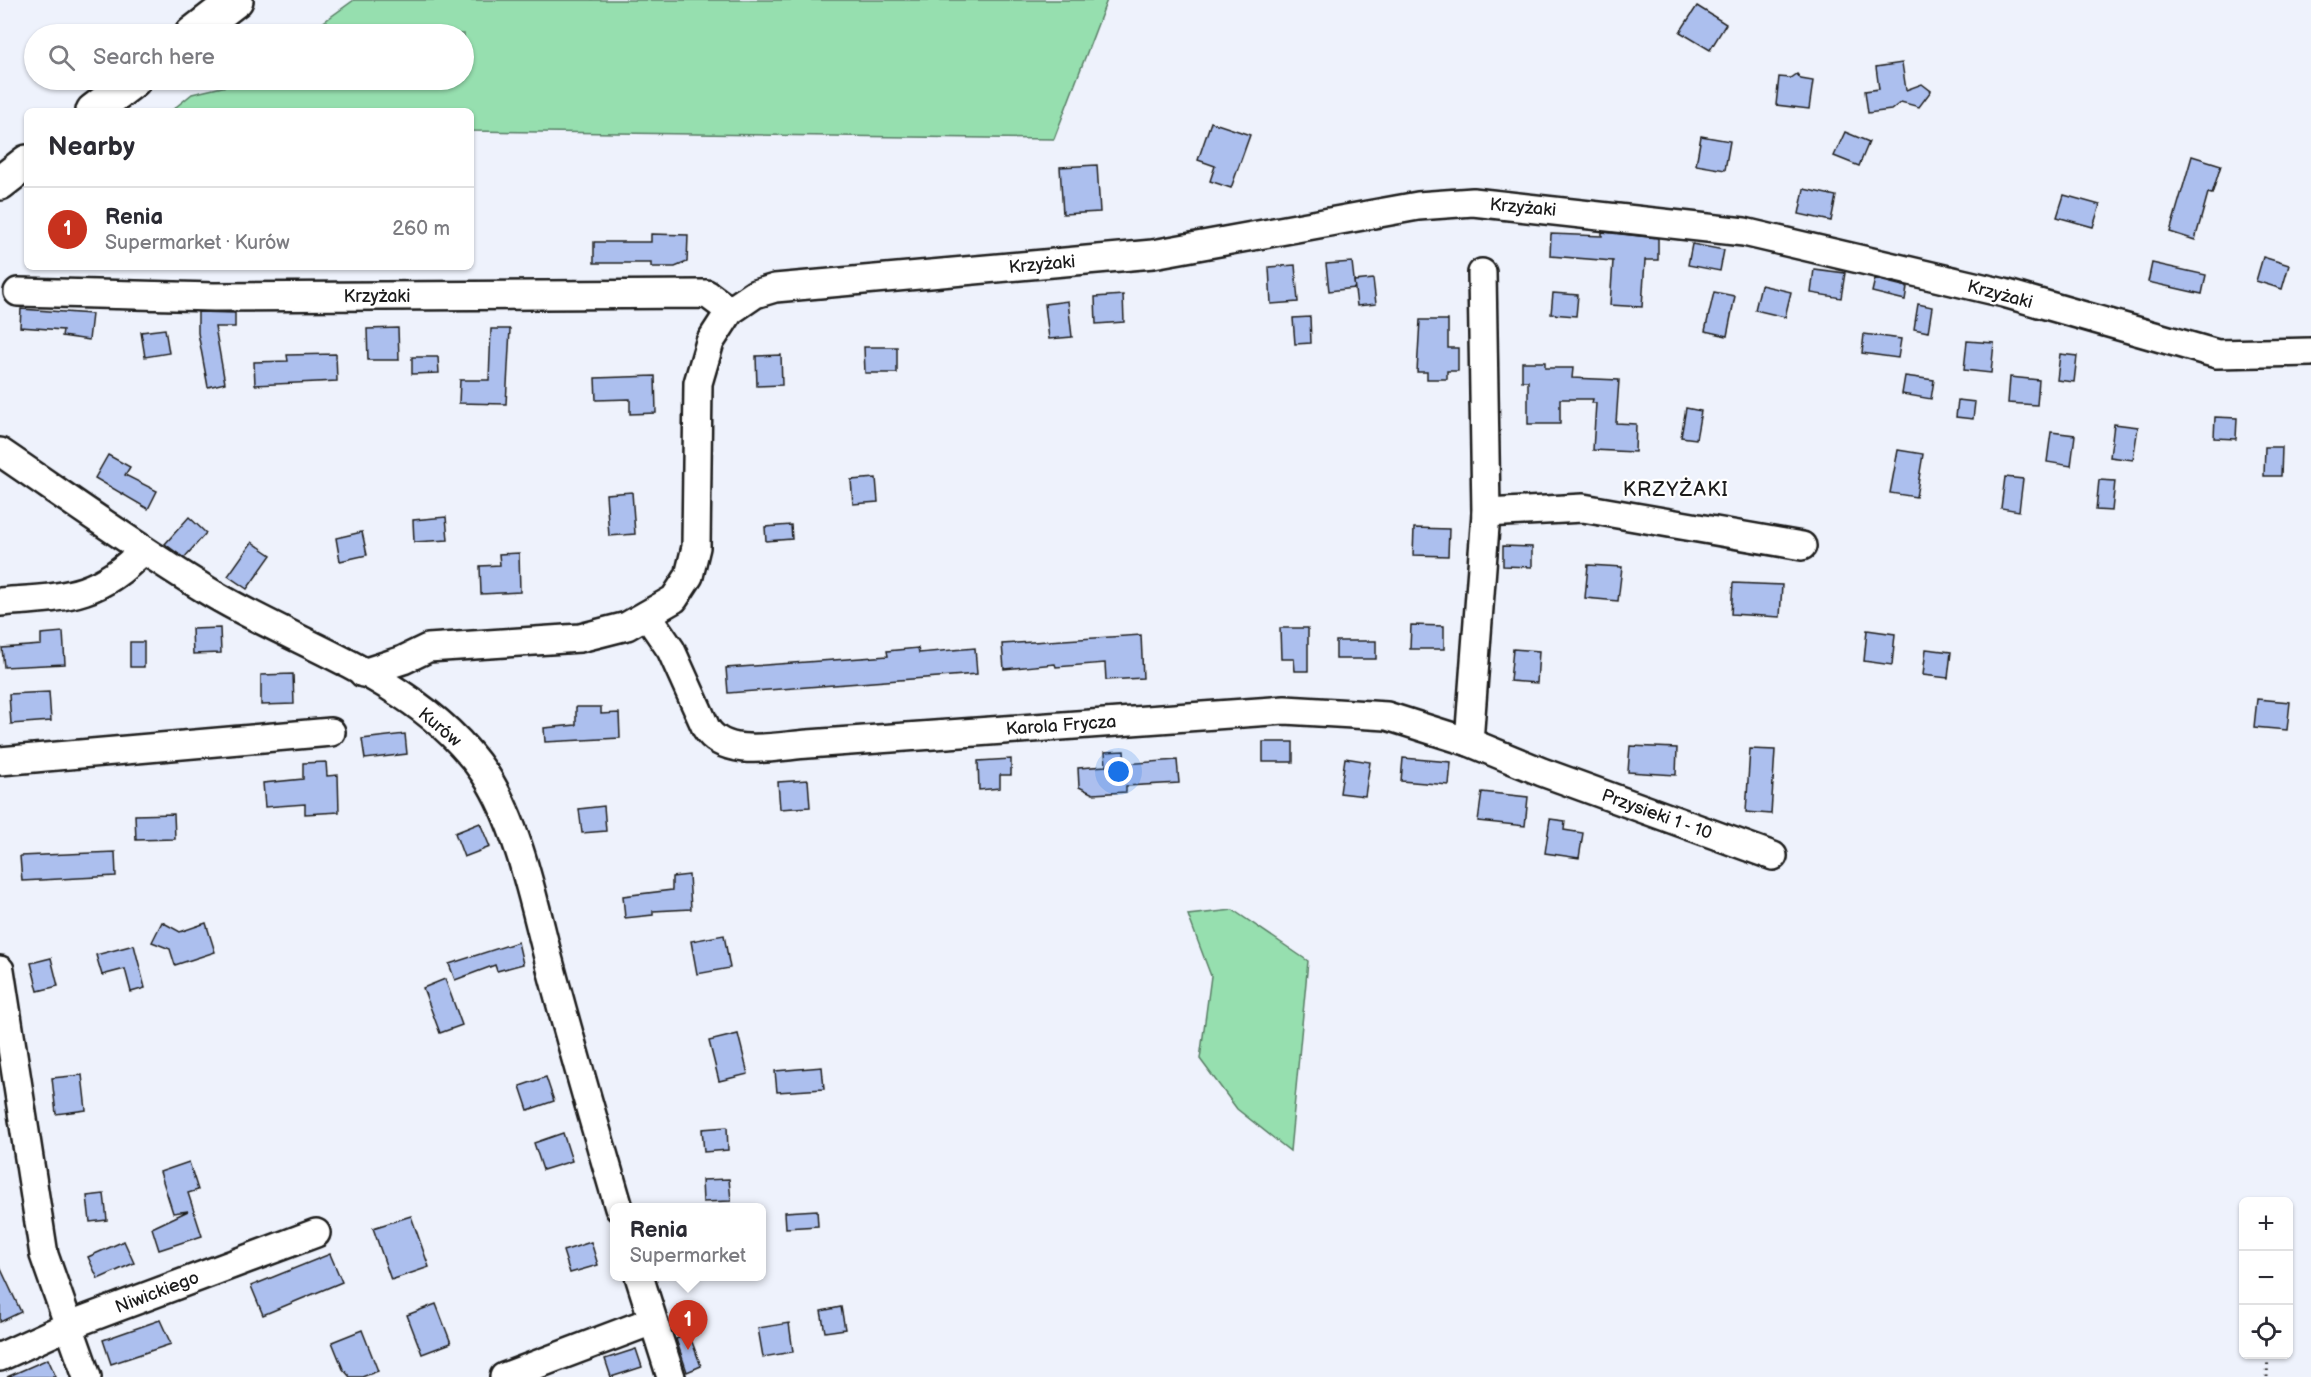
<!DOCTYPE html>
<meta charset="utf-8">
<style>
:root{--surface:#fff;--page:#f7f7f7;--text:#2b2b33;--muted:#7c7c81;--line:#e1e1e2;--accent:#c8321e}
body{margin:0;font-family:"Balsamiq Sans",sans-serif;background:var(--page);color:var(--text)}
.controls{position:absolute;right:18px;bottom:18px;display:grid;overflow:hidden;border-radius:9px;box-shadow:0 2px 4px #0004}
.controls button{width:54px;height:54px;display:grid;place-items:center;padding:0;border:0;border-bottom:2px solid var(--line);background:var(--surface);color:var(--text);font:30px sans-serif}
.you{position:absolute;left:1119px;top:772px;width:21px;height:21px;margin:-15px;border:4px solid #fff;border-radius:50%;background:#1a73e8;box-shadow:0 0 0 9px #1a73e833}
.badge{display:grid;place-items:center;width:39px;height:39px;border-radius:50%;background:var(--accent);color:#fff;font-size:20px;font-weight:700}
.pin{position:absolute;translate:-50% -50px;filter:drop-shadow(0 2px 3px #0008)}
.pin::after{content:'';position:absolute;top:32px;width:21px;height:18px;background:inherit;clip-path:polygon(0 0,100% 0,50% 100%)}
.popup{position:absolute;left:610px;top:1203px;width:156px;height:78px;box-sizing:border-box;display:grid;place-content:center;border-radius:9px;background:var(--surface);filter:drop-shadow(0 2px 4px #0005);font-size:20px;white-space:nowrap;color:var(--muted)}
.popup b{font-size:22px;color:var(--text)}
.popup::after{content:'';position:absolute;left:50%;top:100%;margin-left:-12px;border:12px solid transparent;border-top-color:var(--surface)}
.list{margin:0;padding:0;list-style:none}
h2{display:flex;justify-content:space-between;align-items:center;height:78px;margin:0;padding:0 24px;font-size:26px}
h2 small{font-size:20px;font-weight:400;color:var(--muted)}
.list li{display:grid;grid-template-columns:39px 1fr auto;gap:18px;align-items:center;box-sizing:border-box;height:84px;padding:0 24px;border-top:2px solid var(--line)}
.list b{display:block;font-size:22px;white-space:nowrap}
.list p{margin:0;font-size:20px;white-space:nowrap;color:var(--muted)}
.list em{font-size:20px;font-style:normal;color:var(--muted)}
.icon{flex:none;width:33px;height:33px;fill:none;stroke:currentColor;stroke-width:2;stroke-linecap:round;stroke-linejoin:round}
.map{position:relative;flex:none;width:2311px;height:1377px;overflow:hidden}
.search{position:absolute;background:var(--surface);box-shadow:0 2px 4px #0004;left:24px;top:24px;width:450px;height:66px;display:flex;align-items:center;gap:15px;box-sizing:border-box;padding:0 21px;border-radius:33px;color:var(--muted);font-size:22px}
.panel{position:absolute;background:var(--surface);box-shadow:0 2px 4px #0004;left:24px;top:108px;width:450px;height:162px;border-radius:9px}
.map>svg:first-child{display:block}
</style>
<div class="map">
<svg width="2311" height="1377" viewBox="0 0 2311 1377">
<rect width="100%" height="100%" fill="#eef2fc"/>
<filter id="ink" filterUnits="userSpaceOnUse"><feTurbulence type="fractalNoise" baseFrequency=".0167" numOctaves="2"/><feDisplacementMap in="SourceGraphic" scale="12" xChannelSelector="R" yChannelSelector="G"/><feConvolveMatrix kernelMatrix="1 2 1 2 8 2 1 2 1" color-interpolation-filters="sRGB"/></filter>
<g filter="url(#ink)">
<g fill="#96dfaf" stroke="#597e66" stroke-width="1.5">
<path d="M354,0H1107L1054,139L471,131V111H171L192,94L235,84L242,80H464V34H307Z"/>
<path d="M1233,910L1308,961L1290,1151L1237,1109L1200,1059L1211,976L1188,915Z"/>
</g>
<g fill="#acbfee" stroke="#1c1c1c" stroke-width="1.5">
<path d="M1697,6L1726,24L1710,50L1680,32Z"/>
<path d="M1902,63L1906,90L1922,84L1931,91L1919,107L1901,102L1891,110L1868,113L1865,91L1879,89L1876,67Z"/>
<path d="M1797,74L1801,79L1813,81L1809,109L1776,105L1779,77L1791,78Z"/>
<path d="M1211,122L1250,135L1231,188L1210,181L1215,166L1198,160Z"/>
<path d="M1845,132L1869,142L1859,166L1834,156Z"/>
<path d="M1701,136L1730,141L1725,170L1696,165Z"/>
<path d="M2192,156L2221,165L2212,194L2208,193L2195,240L2170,232Z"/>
<path d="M1097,165L1100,212L1063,214L1060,167Z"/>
<path d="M1804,189L1836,196L1831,221L1799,214Z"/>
<path d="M2064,195L2100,205L2093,227L2057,217Z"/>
<path d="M1602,232L1658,238V260H1645L1642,307L1610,305L1613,261L1550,256L1551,234L1602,236Z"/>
<path d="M651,234L688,235L687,262L675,267H651V263H594V242H651Z"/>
<path d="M1692,244L1724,250L1720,271L1688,265Z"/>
<path d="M2263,257L2289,265L2282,289L2256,281Z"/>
<path d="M1352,262L1355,288L1329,291L1326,264Z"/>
<path d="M2152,263L2206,275L2202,294L2148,282Z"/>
<path d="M1295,265L1298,302L1271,304L1269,267Z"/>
<path d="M1814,269L1845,273L1841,298L1811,293Z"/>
<path d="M1373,279L1376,304L1357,306L1354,281Z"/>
<path d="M1875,279L1907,287L1905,300L1872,292Z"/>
<path d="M1761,285L1791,292L1785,317L1755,310Z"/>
<path d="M1714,292L1735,296L1727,336L1705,331Z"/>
<path d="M1553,293L1578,295L1576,316L1551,314Z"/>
<path d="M1123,295L1124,322L1096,324L1095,297Z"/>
<path d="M1068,301L1072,337L1049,339L1045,304Z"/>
<path d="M1918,304L1932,307L1928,332L1914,329Z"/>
<path d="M21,309L92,314L89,340L62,336L63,330L20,327Z"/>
<path d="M198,312L235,313V327H215L225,383L208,387L198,333Z"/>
<path d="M1310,317L1311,343L1295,344L1293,318Z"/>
<path d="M1420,320H1448V348H1458V371H1447V379H1427V372H1417Z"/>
<path d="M398,328L399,360H368L367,329Z"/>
<path d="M165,329L169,353L145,357L141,332Z"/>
<path d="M491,329H510L506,404L459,403L460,380H489Z"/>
<path d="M1864,334L1901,339L1898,358L1862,353Z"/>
<path d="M1967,341L1994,343L1991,373L1964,370Z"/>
<path d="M864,347H897V373H865Z"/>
<path d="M336,354L337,381L255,385L254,362L288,361L287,355Z"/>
<path d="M2060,354L2077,356L2074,382L2057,380Z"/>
<path d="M781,355L782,385L757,386L756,356Z"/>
<path d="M412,357H438L439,373L412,374Z"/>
<path d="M1522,362H1545V368H1573L1572,378L1619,380L1616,423L1636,424L1635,452L1593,450L1596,403H1592L1593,399H1560V424H1528V381H1522Z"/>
<path d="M655,376L656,413L630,414V399L596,400L595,378Z"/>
<path d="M1905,376L1934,380L1931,399L1902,394Z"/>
<path d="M2010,377L2039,380L2037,405L2008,403Z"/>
<path d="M1958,400L1975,402L1973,419L1956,417Z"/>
<path d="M1686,408L1701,411L1696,439L1681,437Z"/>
<path d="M2215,417L2237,418L2236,439L2214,438Z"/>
<path d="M2114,424L2138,427L2133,460L2110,457Z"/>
<path d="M2051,432L2075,435L2071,466L2047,462Z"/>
<path d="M2265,447H2282L2281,476H2264Z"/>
<path d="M1898,450L1923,454L1916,497L1890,493Z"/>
<path d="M108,455L130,467L125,475L157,491L148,509L95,478Z"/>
<path d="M2005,477L2023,479L2019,511L2001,508Z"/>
<path d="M876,478L878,502L853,504L851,480Z"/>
<path d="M2099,480L2115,481L2112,511L2096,510Z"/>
<path d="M632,492L635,534L609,536L606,494Z"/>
<path d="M189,517L206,533L184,558L165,544Z"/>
<path d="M446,517L448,540L414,542L413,520Z"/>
<path d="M791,525L792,539L766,541L765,527Z"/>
<path d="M1414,528L1449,529L1448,556L1413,555Z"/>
<path d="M362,532L367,555L340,561L336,538Z"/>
<path d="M252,542L271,555L247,589L228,576Z"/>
<path d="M1503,546L1532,547V567L1503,566Z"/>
<path d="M519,553L520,592L481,594L480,566L500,565L499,554Z"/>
<path d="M1588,565L1622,567L1618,601L1585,598Z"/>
<path d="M1733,583L1782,585L1780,617L1731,614Z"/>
<path d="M1411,625L1444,626V649H1410Z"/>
<path d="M220,628L221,653L193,654L192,629Z"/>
<path d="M1280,628H1308V671H1295L1294,659H1281Z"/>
<path d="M1867,630L1895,634L1892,665L1864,661Z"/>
<path d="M63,632L65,664L4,667L2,648L41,645V634Z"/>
<path d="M1141,635L1143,678L1106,680L1105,663L1056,667L1055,664L1004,669L1002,644Z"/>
<rect x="1336" y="641" width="40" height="18"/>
<rect x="130" y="642" width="14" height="25"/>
<path d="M918,648L919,653L975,648L977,674L728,693L726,668L888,656L887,651Z"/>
<path d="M1513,649L1539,651L1537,683L1510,681Z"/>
<path d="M1926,649L1951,652L1948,678L1923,675Z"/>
<path d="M293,674L294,704L261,705V675Z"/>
<path d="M49,692L51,721L11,724L9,694Z"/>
<path d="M2257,699L2290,702L2287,730L2254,727Z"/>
<path d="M576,707H601V714L619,713L620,738L545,742L544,728L576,725Z"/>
<path d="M405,734L407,754L365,759L362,739Z"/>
<rect x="1263" y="742" width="30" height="20"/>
<path d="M1630,746L1677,748L1676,775L1628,772Z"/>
<path d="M1750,749L1775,750L1771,814L1746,812Z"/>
<path d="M1124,751L1125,764L1177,760L1179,783L1126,786V792L1093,794L1079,787L1078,768L1106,766L1105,752Z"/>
<path d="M1345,758L1370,762L1365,796L1340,793Z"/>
<path d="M1403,758L1451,762L1449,785L1401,781Z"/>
<path d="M1011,759V775H1000V788L979,790L978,761Z"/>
<path d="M326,762L327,776L338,775L339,812L305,814V804L265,807L263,783L303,779V763Z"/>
<path d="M808,780L810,807L780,809L778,782Z"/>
<path d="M1482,792L1528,797L1525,826L1478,821Z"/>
<path d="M604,806L606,831L582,833L579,809Z"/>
<path d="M174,814L175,839L136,840L135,815Z"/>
<path d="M1550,819L1565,821L1564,830L1583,833L1579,858L1545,853Z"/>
<path d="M480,823L490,847L464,857L455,833Z"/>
<path d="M115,852L116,876L22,881L20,856Z"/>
<path d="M689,875L691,909L653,911V915L625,918L623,896L672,890V877Z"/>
<path d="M162,922L180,932L206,923L215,952L175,965L170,949L152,942Z"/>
<path d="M724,935L730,968L697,974L691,941Z"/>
<path d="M518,942L523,964L497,971L495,965L455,980L449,964Z"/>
<path d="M134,945L145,988L131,992L125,969L102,975L96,955Z"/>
<path d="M51,958L58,986L38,991L31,963Z"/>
<path d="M445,979L462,1025L440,1033L423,988Z"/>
<path d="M738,1034L748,1074L719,1081L709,1041Z"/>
<path d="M822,1067L824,1089L777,1092L775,1071Z"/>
<path d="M82,1075L86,1110L56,1114L52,1078Z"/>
<path d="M546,1077L554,1101L528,1110L520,1086Z"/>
<path d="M727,1127L728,1150L704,1152L702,1129Z"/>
<path d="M563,1133L572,1161L543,1170L534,1143Z"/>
<path d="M189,1162L198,1190L188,1193L202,1236L159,1250L152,1228L188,1211L173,1213L160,1172Z"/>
<path d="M729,1179L731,1201L703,1202L702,1180Z"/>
<path d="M104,1194L107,1220L90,1222L87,1196Z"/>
<path d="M817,1210L818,1226L786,1228L785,1212Z"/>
<path d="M411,1216L429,1267L391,1280L373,1228Z"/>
<path d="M124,1241L134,1263L98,1279L88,1257Z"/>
<path d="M591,1242L598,1265L570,1273L563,1251Z"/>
<path d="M330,1254L342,1282L263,1315L251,1286Z"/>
<path d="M0,1267L21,1312L0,1322Z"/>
<path d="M436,1304L451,1343L422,1354L407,1315Z"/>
<path d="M841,1307L845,1329L825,1332L821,1311Z"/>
<path d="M160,1320L171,1344L111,1364L103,1340Z"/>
<path d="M789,1323L793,1352L763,1357L758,1328Z"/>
<path d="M362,1330L378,1371L362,1377H350L343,1369L332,1342Z"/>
<path d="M689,1334L701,1366L687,1372L676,1339Z"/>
<path d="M636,1349L642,1367L611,1377L605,1359Z"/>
<path d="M48,1359L56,1377H7Z"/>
</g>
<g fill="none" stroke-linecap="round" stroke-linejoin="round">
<defs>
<g id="minor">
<path d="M18,292L214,297L707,294L730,311"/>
<path d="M0,452C69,499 137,548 208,591C300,647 422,680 485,774C518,824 534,903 549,961C571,1044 595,1126 619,1208"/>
<path d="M1486,513L1583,508L1802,546"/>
<path d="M0,602C63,597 97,599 143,550"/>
<path d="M647,615L671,650L706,728C725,759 777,746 808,744L1285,710L1387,716L1469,742L1542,772L1773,856"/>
<path d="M363,673L403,660L428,648L580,638L627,626L674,599L689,576L696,547L698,383L710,342L730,311L755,294L775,288L1153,254L1418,206L1473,202L1744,232L2004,293L2217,354L2311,352"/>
<path d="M1469,742L1486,513L1482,273"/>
<path d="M0,761L331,732"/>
<path d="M0,970L44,1255L87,1377"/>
<path d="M639,1276L671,1377"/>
<path d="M0,1357L70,1325L316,1233"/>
<path d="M504,1377L652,1321"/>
</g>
<g id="major">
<path d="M192,34L236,0"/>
<path d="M93,111L134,80"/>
<path d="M0,183L27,162"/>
</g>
</defs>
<use href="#minor" stroke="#1c1c1c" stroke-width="32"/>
<use href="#major" stroke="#1c1c1c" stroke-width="38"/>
<path stroke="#1c1c1c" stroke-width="3" stroke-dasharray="1.5 4.5" stroke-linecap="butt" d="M2267,1377L2268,1354"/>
<use href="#minor" stroke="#fff" stroke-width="27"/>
<use href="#major" stroke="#fff" stroke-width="33"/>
</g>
</g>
<g text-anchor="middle" stroke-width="4.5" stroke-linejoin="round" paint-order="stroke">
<g font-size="18" fill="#1c1c1c" stroke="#fff">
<text transform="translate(1523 207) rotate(5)" y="6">Krzyżaki</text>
<text transform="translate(1042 264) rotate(-5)" y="6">Krzyżaki</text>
<text transform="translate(2000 294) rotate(15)" y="6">Krzyżaki</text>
<text x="377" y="302">Krzyżaki</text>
<text transform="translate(1061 725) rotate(-4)" y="6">Karola Frycza</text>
<text transform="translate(440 727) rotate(40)" y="6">Kurów</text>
<text transform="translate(1657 814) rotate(20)" y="6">Przysieki 1 - 10</text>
<text transform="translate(157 1292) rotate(-21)" y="6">Niwickiego</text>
</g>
<g font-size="20" letter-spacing="1.5" fill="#1c1c1c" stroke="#fff">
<text x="1676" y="496">KRZYŻAKI</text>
</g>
</g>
</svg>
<div class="controls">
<button>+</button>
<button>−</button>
<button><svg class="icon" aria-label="locate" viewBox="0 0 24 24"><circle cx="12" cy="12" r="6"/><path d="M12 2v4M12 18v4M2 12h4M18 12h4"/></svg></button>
</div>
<div class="you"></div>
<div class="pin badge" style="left:688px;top:1350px">1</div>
<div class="popup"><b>Renia</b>Supermarket</div>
<div class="search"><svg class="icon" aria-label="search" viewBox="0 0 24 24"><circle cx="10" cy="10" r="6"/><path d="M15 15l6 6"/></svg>Search here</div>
<section class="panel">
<h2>Nearby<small></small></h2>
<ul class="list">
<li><span class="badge">1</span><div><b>Renia</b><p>Supermarket · Kurów</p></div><em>260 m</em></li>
</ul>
</section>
</div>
